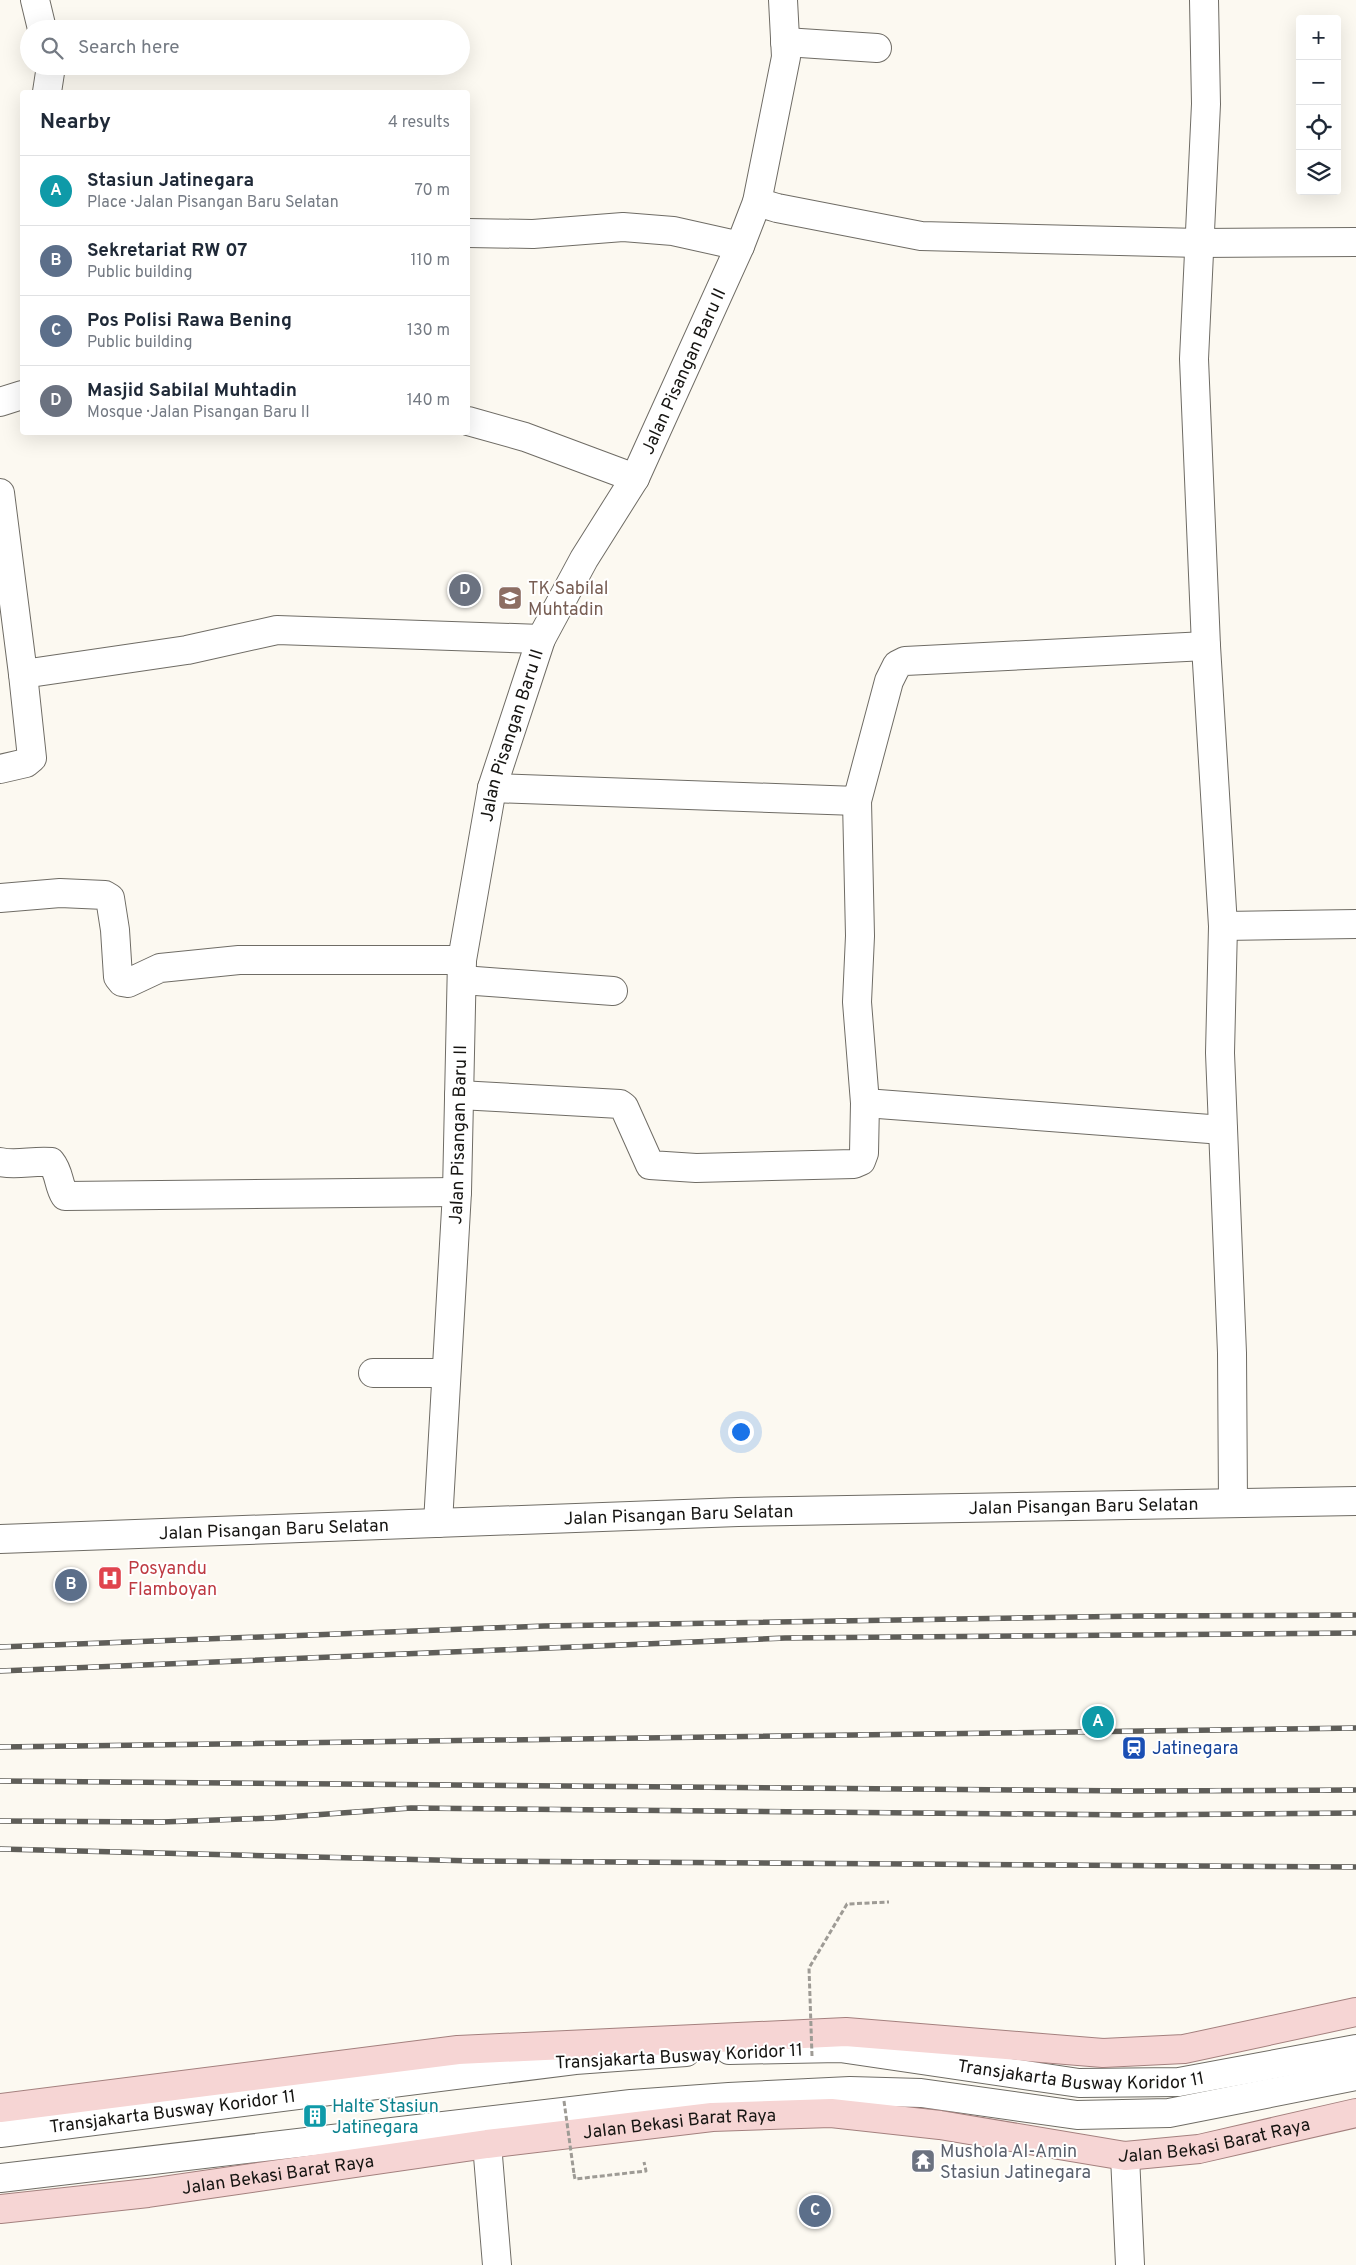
<!DOCTYPE html>
<meta charset="utf-8">
<style>
:root{--surface:#fff;--page:#f2f2f3;--text:#1f2937;--muted:#747a83;--line:#e0e1e3;--accent:#a32171}
body{margin:0;font-family:Overpass,sans-serif;background:var(--page);color:var(--text)}
.controls{position:absolute;right:15px;top:15px;display:grid;overflow:hidden;border-radius:5px;box-shadow:0 5px 20px #0002}
.controls button{width:45px;height:45px;display:grid;place-items:center;padding:0;border:0;border-bottom:1px solid var(--line);background:var(--surface);color:var(--text);font:25px sans-serif}
.you{position:absolute;left:740px;top:1431px;width:18px;height:18px;margin:-12px;border:4px solid #fff;border-radius:50%;background:#1a73e8;box-shadow:0 0 0 8px #1a73e833}
.badge{display:grid;place-items:center;width:32px;height:32px;border-radius:50%;background:var(--accent);color:#fff;font-size:16px;font-weight:700}
.pin{position:absolute;translate:-50% -50%;border:2px solid #fff;box-shadow:0 1px 5px #0006}
.list{margin:0;padding:0;list-style:none}
h2{display:flex;justify-content:space-between;align-items:center;height:65px;margin:0;padding:0 20px;font-size:21px}
h2 small{font-size:16px;font-weight:400;color:var(--muted)}
.list li{display:grid;grid-template-columns:32px 1fr auto;gap:15px;align-items:center;box-sizing:border-box;height:70px;padding:0 20px;border-top:1px solid var(--line)}
.list b{display:block;font-size:19px;white-space:nowrap}
.list p{margin:0;font-size:16px;white-space:nowrap;color:var(--muted)}
.list em{font-size:16px;font-style:normal;color:var(--muted)}
.icon{flex:none;width:28px;height:28px;fill:none;stroke:currentColor;stroke-width:2;stroke-linecap:round;stroke-linejoin:round}
.map{position:relative;flex:none;width:1356px;height:2265px;overflow:hidden}
.search{position:absolute;background:var(--surface);box-shadow:0 5px 20px #0002;left:20px;top:20px;width:450px;height:55px;display:flex;align-items:center;gap:12px;box-sizing:border-box;padding:0 18px;border-radius:28px;color:var(--muted);font-size:19px}
.panel{position:absolute;background:var(--surface);box-shadow:0 5px 20px #0002;left:20px;top:90px;width:450px;height:345px;border-radius:5px}
.map>svg:first-child{display:block}
</style>
<div class="map">
<svg width="1356" height="2265" viewBox="0 0 1356 2265">
<rect width="100%" height="100%" fill="#fcf9f1"/>
<g fill="none" stroke-linecap="round" stroke-linejoin="round">
<defs>
<g id="minor">
<path d="M35,0L42,29"/>
<path d="M1204,0L1206,104L1194,359L1206,646L1223,926L1220,1053L1232,1353L1233,1503"/>
<path d="M785,42L877,48"/>
<path d="M47,92L51,66"/>
<path d="M757,202L777,208L921,236L1199,243L1356,242"/>
<path d="M468,233L533,234L623,227L673,231L740,246"/>
<path d="M0,402L22,395"/>
<path d="M468,421L525,437L635,478"/>
<path d="M0,493L23,674L187,650L277,630L541,639"/>
<path d="M0,769L26,763L32,758L23,674"/>
<path d="M492,788L857,801L889,681L897,665L905,661L1206,646"/>
<path d="M857,801L860,936L857,1002L865,1103L1223,1130"/>
<path d="M0,898L60,893L105,895L110,898L115,930L118,977L122,982L128,983L160,968L239,960H462"/>
<path d="M1223,926L1356,924"/>
<path d="M462,980L613,991"/>
<path d="M459,1095L620,1104L624,1107L650,1165L696,1168L854,1164L861,1161L864,1153L865,1103"/>
<path d="M0,1162C17,1166 34,1160 51,1162C60,1173 58,1185 65,1196L457,1192"/>
<path d="M373,1373H446"/>
<path id="s1" d="M438,1523L457,1192L462,960L492,788L541,639L584,559L635,478L740,246L757,202L786,57L783,0"/>
<path id="s2" d="M0,1539L738,1512L1356,1501"/>
<path id="s3" d="M729,2050L840,2048L1079,2083L1179,2082L1356,2049"/>
<path id="s4" d="M0,2133L575,2060L686,2052"/>
<path d="M487,2144L497,2265"/>
<path d="M1125,2156L1130,2265"/>
<path d="M0,2178L631,2104L729,2097L850,2091L921,2093L1077,2115L1169,2113L1356,2076"/>
</g>
<g id="major">
<path d="M0,2108L458,2050L846,2032L1103,2053L1184,2049L1356,2012"/>
<path id="s5" d="M0,2209L148,2193L487,2144L712,2117L831,2113L940,2125L1125,2156L1199,2149L1356,2113"/>
</g>
</defs>
<use href="#minor" stroke="#6f6c65" stroke-width="30"/>
<use href="#major" stroke="#a4807e" stroke-width="30"/>
<path stroke="#9e9b95" stroke-width="3" stroke-dasharray="5 2.5" stroke-linecap="butt" d="M574,2174L575,2179L646,2171L644,2162"/>
<use href="#minor" stroke="#fff" stroke-width="28"/>
<use href="#major" stroke="#f6d5d4" stroke-width="28"/>
<defs>
<g id="rail">
<path d="M0,1647L544,1626L1140,1616L1356,1615"/>
<path d="M0,1671L785,1638L1356,1633"/>
<path d="M0,1747L1356,1728"/>
<path d="M0,1781L1134,1791L1356,1790"/>
<path d="M0,1821L162,1822L272,1818L411,1808L1133,1815L1356,1813"/>
<path d="M0,1849L475,1861L1356,1867"/>
</g>
</defs>
<use href="#rail" stroke="#5f5e59" stroke-width="5.5"/>
<use href="#rail" stroke="#fff" stroke-width="4" stroke-dasharray="11" stroke-linecap="butt"/>
<g stroke="#9e9b95" stroke-width="3" stroke-dasharray="5 2.5" stroke-linecap="butt">
<path d="M812,2056L809,1968L847,1904L889,1902"/>
<path d="M564,2101L574,2174"/>
</g>
</g>
<defs>
<symbol id="school-square" viewBox="-11 -11 22 22"><rect x="-9" y="-9" width="18" height="18" rx="4" fill="#8d6e63" stroke="#fff"/><path d="M0-5L7-2L0 1L-7-2ZM-4 1L0 2.5L4 1V4Q0 6-4 4Z" fill="#fff"/></symbol>
<symbol id="hospital-square" viewBox="-11 -11 22 22"><rect x="-9" y="-9" width="18" height="18" rx="4" fill="#e0444e" stroke="#fff"/><path d="M-5-5h3v3.5h4V-5h3V5h-3V1.5h-4V5h-3Z" fill="#fff"/></symbol>
<symbol id="station-square" viewBox="-11 -11 22 22"><rect x="-9" y="-9" width="18" height="18" rx="4" fill="#1a4fb4" stroke="#fff"/><path d="M-3-6H3Q5-6 5-4V2Q5 4 3 4L4.5 6H3L1.5 4h-3L-3 6H-4.5L-3 4Q-5 4-5 2V-4Q-5-6-3-6ZM-3.5-4v3h7v-3ZM-3.5 1v1.5H-2V1ZM2 1v1.5H3.5V1Z" fill="#fff"/></symbol>
<symbol id="building-square" viewBox="-11 -11 22 22"><rect x="-9" y="-9" width="18" height="18" rx="4" fill="#0f9aa8" stroke="#fff"/><path d="M-4-6H4V6H1V3H-1V6H-4ZM-2.5-4.3h1.7v1.8h-1.7ZM.8-4.3h1.7v1.8H.8ZM-2.5-1h1.7V.8h-1.7ZM.8-1h1.7V.8H.8Z" fill="#fff"/></symbol>
<symbol id="temple-square" viewBox="-11 -11 22 22"><rect x="-9" y="-9" width="18" height="18" rx="4" fill="#6b7280" stroke="#fff"/><path d="M0-6L5-2H3V0L6.5 2.5H4V6H1.5V3h-3V6H-4V2.5H-6.5L-3 0V-2H-5Z" fill="#fff"/></symbol>
</defs>
<g fill-rule="evenodd">
<use href="#school-square" x="496" y="584" width="28" height="28"/>
<use href="#hospital-square" x="96" y="1564" width="28" height="28"/>
<use href="#station-square" x="1120" y="1734" width="28" height="28"/>
<use href="#building-square" x="301" y="2102" width="28" height="28"/>
<use href="#temple-square" x="909" y="2147" width="28" height="28"/>
</g>
<g text-anchor="middle" stroke-width="4" stroke-linejoin="round" paint-order="stroke">
<g font-size="18" fill="#161512" stroke="#fff">
<text dy="6" stroke="none"><textPath href="#s1" startOffset="1199">Jalan Pisangan Baru II</textPath></text>
<text dy="6" stroke="none"><textPath href="#s1" startOffset="794">Jalan Pisangan Baru II</textPath></text>
<text dy="6" stroke="none"><textPath href="#s1" startOffset="389">Jalan Pisangan Baru II</textPath></text>
<text dy="6" stroke="none"><textPath href="#s2" startOffset="1084">Jalan Pisangan Baru Selatan</textPath></text>
<text dy="6" stroke="none"><textPath href="#s2" startOffset="679">Jalan Pisangan Baru Selatan</textPath></text>
<text dy="6" stroke="none"><textPath href="#s2" startOffset="274">Jalan Pisangan Baru Selatan</textPath></text>
<text transform="translate(679 2056) rotate(-3)" y="6">Transjakarta Busway Koridor 11</text>
<text dy="6" stroke="none"><textPath href="#s3" startOffset="354">Transjakarta Busway Koridor 11</textPath></text>
<text dy="6" stroke="none"><textPath href="#s4" startOffset="174">Transjakarta Busway Koridor 11</textPath></text>
<text dy="6" stroke="none"><textPath href="#s5" startOffset="685">Jalan Bekasi Barat Raya</textPath></text>
<text dy="6" stroke="none"><textPath href="#s5" startOffset="1225">Jalan Bekasi Barat Raya</textPath></text>
<text dy="6" stroke="none"><textPath href="#s5" startOffset="280">Jalan Bekasi Barat Raya</textPath></text>
</g>
<g font-size="18" fill="#785e54" stroke="#fff" text-anchor="start">
<text x="528" y="594">TK Sabilal<tspan x="528" dy="21">Muhtadin</tspan></text>
</g>
<g font-size="18" fill="#be3a42" stroke="#fff" text-anchor="start">
<text x="128" y="1574">Posyandu<tspan x="128" dy="21">Flamboyan</tspan></text>
</g>
<g font-size="18" fill="#164399" stroke="#fff" text-anchor="start">
<text x="1152" y="1754">Jatinegara</text>
</g>
<g font-size="18" fill="#0d838f" stroke="#fff" text-anchor="start">
<text x="332" y="2112">Halte Stasiun<tspan x="332" dy="21">Jatinegara</tspan></text>
</g>
<g font-size="18" fill="#5b616d" stroke="#fff" text-anchor="start">
<text x="940" y="2157">Mushola Al-Amin<tspan x="940" dy="21">Stasiun Jatinegara</tspan></text>
</g>
</g>
</svg>
<div class="controls">
<button>+</button>
<button>−</button>
<button><svg class="icon" aria-label="locate" viewBox="0 0 24 24"><circle cx="12" cy="12" r="6"/><path d="M12 2v4M12 18v4M2 12h4M18 12h4"/></svg></button>
<button><svg class="icon" aria-label="layers" viewBox="0 0 24 24"><path d="M12 4l9 5-9 5-9-5zM3 14l9 5 9-5"/></svg></button>
</div>
<div class="you"></div>
<div class="pin badge" style="left:1098px;top:1722px;background:#0f9aa8">A</div>
<div class="pin badge" style="left:71px;top:1585px;background:#5c6f8a">B</div>
<div class="pin badge" style="left:815px;top:2211px;background:#5c6f8a">C</div>
<div class="pin badge" style="left:465px;top:590px;background:#6b7280">D</div>
<div class="search"><svg class="icon" aria-label="search" viewBox="0 0 24 24"><circle cx="10" cy="10" r="6"/><path d="M15 15l6 6"/></svg>Search here</div>
<section class="panel">
<h2>Nearby<small>4 results</small></h2>
<ul class="list">
<li><span class="badge" style="background:#0f9aa8">A</span><div><b>Stasiun Jatinegara</b><p>Place · Jalan Pisangan Baru Selatan</p></div><em>70 m</em></li>
<li><span class="badge" style="background:#5c6f8a">B</span><div><b>Sekretariat RW 07</b><p>Public building</p></div><em>110 m</em></li>
<li><span class="badge" style="background:#5c6f8a">C</span><div><b>Pos Polisi Rawa Bening</b><p>Public building</p></div><em>130 m</em></li>
<li><span class="badge" style="background:#6b7280">D</span><div><b>Masjid Sabilal Muhtadin</b><p>Mosque · Jalan Pisangan Baru II</p></div><em>140 m</em></li>
</ul>
</section>
</div>
